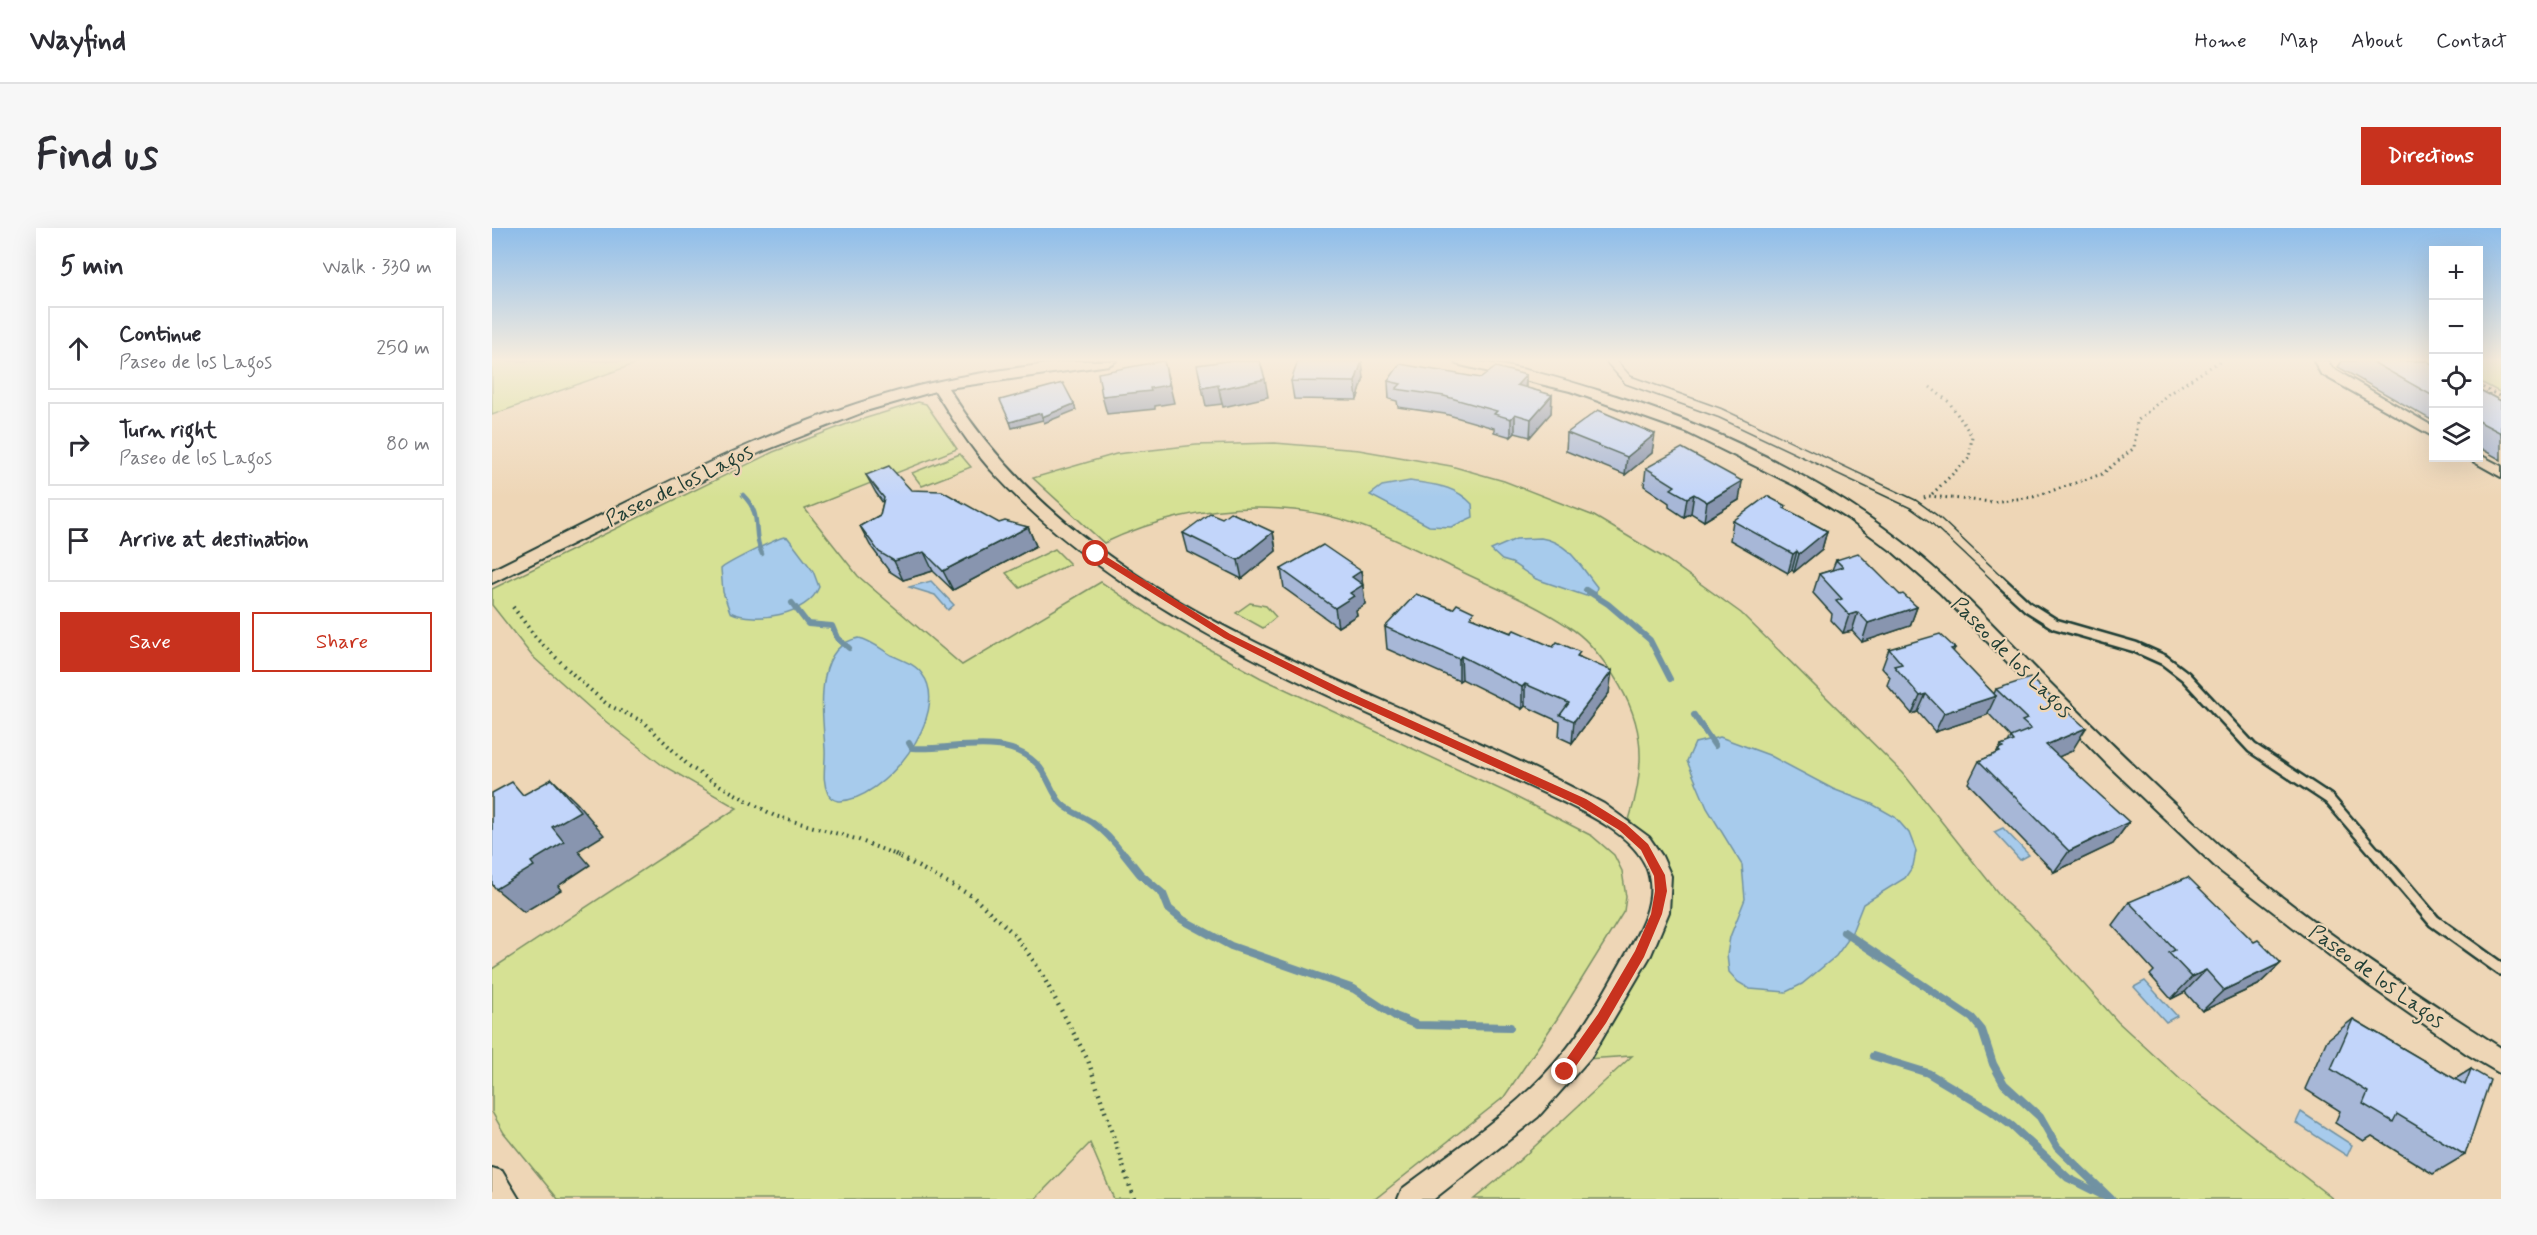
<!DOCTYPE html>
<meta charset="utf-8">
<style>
:root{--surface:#fff;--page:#f7f7f7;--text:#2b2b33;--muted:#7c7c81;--line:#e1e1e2;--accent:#c8321e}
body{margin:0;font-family:Mynerve,sans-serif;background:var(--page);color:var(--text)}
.controls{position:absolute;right:18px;top:18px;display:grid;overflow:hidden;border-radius:0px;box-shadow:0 6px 24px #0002}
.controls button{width:54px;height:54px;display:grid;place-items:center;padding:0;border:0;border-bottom:2px solid var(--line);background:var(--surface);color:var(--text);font:30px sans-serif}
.stop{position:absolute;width:18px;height:18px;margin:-14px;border:4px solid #c8321e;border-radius:50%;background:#fff}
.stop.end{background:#c8321e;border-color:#fff;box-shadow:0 2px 6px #0008}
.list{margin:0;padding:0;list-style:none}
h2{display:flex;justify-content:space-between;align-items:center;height:78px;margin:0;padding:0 24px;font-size:26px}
h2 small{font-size:20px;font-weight:400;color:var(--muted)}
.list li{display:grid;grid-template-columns:39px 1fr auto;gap:18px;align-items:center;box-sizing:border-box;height:84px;margin:0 12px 12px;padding:0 12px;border:2px solid var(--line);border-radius:0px}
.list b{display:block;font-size:22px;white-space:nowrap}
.list p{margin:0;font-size:20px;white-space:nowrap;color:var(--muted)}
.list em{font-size:20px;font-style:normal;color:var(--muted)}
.actions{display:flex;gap:12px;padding:18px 24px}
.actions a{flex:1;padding:14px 0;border:2px solid var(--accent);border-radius:0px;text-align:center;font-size:21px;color:var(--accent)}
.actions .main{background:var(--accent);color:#fff}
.icon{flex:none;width:33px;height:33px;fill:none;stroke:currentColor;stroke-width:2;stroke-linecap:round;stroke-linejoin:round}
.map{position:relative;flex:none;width:2009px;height:971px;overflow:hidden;border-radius:0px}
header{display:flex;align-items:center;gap:36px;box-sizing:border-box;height:84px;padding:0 30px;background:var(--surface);border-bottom:2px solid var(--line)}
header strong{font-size:28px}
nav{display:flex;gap:33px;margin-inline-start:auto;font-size:21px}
.intro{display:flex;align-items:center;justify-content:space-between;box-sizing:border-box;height:144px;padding:0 36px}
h1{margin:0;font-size:42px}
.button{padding:15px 27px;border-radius:0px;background:var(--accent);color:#fff;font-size:21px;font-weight:700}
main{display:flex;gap:36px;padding:0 36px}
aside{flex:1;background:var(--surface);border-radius:0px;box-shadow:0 6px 24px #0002}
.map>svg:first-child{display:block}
</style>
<header>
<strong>Wayfind</strong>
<nav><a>Home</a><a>Map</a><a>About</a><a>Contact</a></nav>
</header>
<div class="intro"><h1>Find us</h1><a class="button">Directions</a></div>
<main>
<aside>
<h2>5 min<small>Walk · 330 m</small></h2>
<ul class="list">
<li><svg class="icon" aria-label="ahead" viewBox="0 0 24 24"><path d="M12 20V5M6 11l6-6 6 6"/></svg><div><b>Continue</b><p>Paseo de los Lagos</p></div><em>250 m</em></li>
<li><svg class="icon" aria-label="right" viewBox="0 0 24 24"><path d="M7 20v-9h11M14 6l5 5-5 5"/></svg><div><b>Turn right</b><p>Paseo de los Lagos</p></div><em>80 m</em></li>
<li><svg class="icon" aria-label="arrive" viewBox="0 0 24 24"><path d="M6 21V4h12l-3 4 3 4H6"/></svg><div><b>Arrive at destination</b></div></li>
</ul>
<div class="actions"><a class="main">Save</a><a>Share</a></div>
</aside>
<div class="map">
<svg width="2009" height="971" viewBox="0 0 2009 971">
<rect width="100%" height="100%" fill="#eed6b6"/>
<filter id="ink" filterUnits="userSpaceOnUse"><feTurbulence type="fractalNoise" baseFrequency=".0167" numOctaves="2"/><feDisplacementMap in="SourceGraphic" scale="12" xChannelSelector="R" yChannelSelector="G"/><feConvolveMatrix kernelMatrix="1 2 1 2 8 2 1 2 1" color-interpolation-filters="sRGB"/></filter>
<g filter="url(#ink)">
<g fill="#d6e194" stroke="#7a8f64" stroke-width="1.5">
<path d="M0,133H151L0,187Z"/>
<path d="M1986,133H2003L2009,136V165L1987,153Z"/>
<path d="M426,174L434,176L465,221L313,281L366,348L470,437L609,354L668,394L769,450L1016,565L1100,608L1122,627L1130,643L1134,669L1132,683L1065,791L1012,869L883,971H622L598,915L543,971H66L12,905L0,884V741L245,580L170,537L108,489L40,428L0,377V361L281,224L355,196Z"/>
<path d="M783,215L867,222L959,238L1012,253L1102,288L1174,331L1249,385L1411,545L1514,675L1537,695L1626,794L1689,852L1841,971H982L1015,944L1140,828L1095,831L1155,734L1170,695L1156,611L1137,592C1156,532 1152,489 1115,438C1104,423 1093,409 1077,399C1042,375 1001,359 964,341C913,316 858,287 802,282C736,275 671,287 612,315L541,250L624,226L704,217Z"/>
<path d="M468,226L479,239L430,258L420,245Z"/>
<path d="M563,321L578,336L528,360L514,345Z"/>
<path d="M758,375L774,378L784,389L771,400L744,385Z"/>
</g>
<g fill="#a7cbec" stroke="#7192a2" stroke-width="1.5">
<path d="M918,253C942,257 962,257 980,276L981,289L959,299L937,298L878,267L890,258Z"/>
<path d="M292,309L296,310L321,343L327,359C316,387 263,396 238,384L231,364L229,341C233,336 284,311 292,309Z"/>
<path d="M1049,310C1078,315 1088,338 1105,359L1104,364L1094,368L1044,351L1020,335L1010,332L999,322L1024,311Z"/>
<path d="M439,353L462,377L456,382L443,367L417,359Z"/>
<path d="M367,410C378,412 389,421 399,427C410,432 423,436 430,446C461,485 391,575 346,573C341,572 338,570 336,566C329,551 334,537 333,521C331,488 320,418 367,410Z"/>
<path d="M1228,509L1277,527L1341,561L1380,576L1403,589L1417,605L1424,623L1421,638L1413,650L1371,676L1358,709L1344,728L1310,756L1294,764L1258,761L1246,754L1237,744L1235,727L1238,709L1253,671L1250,637L1215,580L1195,533L1203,515Z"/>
<path d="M1511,600L1537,627L1528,632L1502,604Z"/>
<path d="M1653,753L1685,788L1674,794L1642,759Z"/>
<path d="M1809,884L1860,917L1855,928L1804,895Z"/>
</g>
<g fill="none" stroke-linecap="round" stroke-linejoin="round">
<path stroke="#7192a2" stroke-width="4.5" d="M251,267C272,288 259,303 270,326"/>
<g stroke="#7192a2" stroke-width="6">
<path d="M1094,362L1116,376L1158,412L1178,451"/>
<path d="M300,375L316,396L340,398L345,410L357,420"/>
<path d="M1202,487L1223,518"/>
<path d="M417,515L420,520C460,523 513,504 545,536C556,547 559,564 569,575C577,584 592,588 601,595C614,604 623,615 633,628"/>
</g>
<g stroke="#7192a2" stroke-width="8">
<path d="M632,626L648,646L671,666L677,681L691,692L739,718L862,761L903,788L925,797L1018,799"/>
<path d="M1352,704L1480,790L1490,802L1501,836L1512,856L1548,889L1565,919L1619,971"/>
<path d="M1381,828L1436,845L1498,882L1520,898L1576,950L1614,969"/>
</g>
<defs>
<path id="lane-far2" d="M1119,133L1136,152L1228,185L1421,276L1442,291L1508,353"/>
<path id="lane-far1" d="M1507,352L1536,379L1563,396L1643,419L1672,432L1693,448L1760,520L1837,571L1886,628"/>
<path id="lane" d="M1885,626L1942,693L2009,741"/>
<g id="street">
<path d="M583,133H624L617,137L456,160C604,395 884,452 1112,576L1157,609L1170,628L1179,648L1177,684L1159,727L1099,829L1046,889L942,971H906L910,961C967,918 1029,879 1073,823C1095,796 1112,765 1129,735C1145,708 1167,674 1155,641C1142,607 1097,587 1067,572C876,481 642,401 498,241C477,217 460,190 443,163L377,182L269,224L0,355V342C138,274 275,196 426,158C477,145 530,139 583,133Z"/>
<path d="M962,133C1017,133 1072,152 1124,168C1233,203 1340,255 1429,329C1474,367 1515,412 1557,454C1613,510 1669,565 1728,618C1814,694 1913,758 2009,820V846L1975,826L1875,756L1727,642L1617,538L1448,365L1401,324L1355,290L1304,258L1194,204L1078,163L964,136Z"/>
<path d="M1822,133H1836L1840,140L1942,199V209L1829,146Z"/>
<path d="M1986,226L2009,238V249L1975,230H1986Z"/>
<path d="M0,940L10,943L27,971H0Z"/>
</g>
</defs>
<use href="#lane-far2" stroke="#1f3d34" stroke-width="11"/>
<use href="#lane-far1" stroke="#1f3d34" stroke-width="14"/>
<use href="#lane" stroke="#1f3d34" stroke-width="16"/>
<use href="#street" stroke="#1f3d34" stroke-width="4"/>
<g stroke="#1f3d34" stroke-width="3" stroke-dasharray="1.5 4" stroke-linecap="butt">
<path d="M1986,157L2009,169"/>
<path d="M1438,159L1457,174L1480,208L1477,230L1438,268"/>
<path d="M1432,270L1437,268L1500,274L1541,269L1610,246L1642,220L1645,193L1676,166L1728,133"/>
</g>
<path stroke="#1f3d34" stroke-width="4" stroke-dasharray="1.5 4.5" stroke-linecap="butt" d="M21,379L45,411L87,452L116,477L152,494L197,538L218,552L283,588L364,611L407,628"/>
<path stroke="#1f3d34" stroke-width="4.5" stroke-dasharray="1.5 5" stroke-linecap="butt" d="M403,626L480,668L522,706L546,739L596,832L642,971"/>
<use href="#lane-far2" stroke="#eed6b6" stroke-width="8"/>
<use href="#lane-far1" stroke="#eed6b6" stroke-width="9"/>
<use href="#lane" stroke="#eed6b6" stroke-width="11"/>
<use href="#street" fill="#eed6b6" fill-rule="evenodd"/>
</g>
<g fill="#a7b7d7" stroke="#1f3d34" stroke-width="1.5">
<path d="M1850,133H1935L1941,137V193L1846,139Z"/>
<path d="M1034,147V160L1060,167L1059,185L1038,209L1023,205L1019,209L1002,204V200L953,186L906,179L905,173L897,171L896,153L989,150Z"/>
<path d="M872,150L865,172L802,171L799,153Z"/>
<path d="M1986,161L2009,173V232L1986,219Z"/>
<path d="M1075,205L1160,225L1133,247L1074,223Z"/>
<path d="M1154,240L1250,253L1247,272L1212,293L1199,285L1192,289L1177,279V275L1152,258Z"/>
<path d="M374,247L507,295L536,299L544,318L461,362L441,343L411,352L397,343L378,317L368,298L388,287L391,275L384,265Z"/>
<path d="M1293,281L1335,303L1330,321L1302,344L1300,342L1296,345L1238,312L1241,293Z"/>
<path d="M781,304L784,323L750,351L696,324L691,305Z"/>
<path d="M1344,332L1408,367L1425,379L1418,398L1370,414L1360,403L1351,405L1339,392L1340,386L1321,365L1327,346L1340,342Z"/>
<path d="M789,341L869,343L873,376L864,382L865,387L846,399L792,360Z"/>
<path d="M982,390L1019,405L1061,419L1088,429L1117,465L1080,515L1067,509L1068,494L1033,478L1030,481L970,451L967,453L895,421L893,399Z"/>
<path d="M1463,420L1461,424L1502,466L1504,461L1580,523L1566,529L1637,594L1621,616L1562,644L1476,555L1487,533L1504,526L1509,518L1516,516L1519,509L1520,510L1496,485L1495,487L1443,504L1426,484L1420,486L1395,457L1398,449L1390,440L1397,421Z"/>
<path d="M1637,674L1762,714L1789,735L1766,757L1710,783L1693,764L1679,771L1658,747L1662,743L1620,697Z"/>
<path d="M1861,791L1963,851L1979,841L1973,927L1941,946L1880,908L1872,913L1843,895L1848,883L1813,861L1835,812Z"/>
</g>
<g fill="#8895af" stroke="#1f3d34" stroke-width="1.5">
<path d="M672,133L682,175L663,178V181L615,186L610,168L658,160Z"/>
<path d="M870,133L872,150L865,172L863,154Z"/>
<path d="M1034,147L1033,165L1025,157Z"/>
<path d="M773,151L776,169L731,179L727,161Z"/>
<path d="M726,157L730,176L714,178L710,160Z"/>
<path d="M1060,167L1059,185L1038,209L1039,191Z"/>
<path d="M582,176L584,182L552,195L550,189Z"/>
<path d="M549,185L551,192L520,200L518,194Z"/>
<path d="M1023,186V205L1019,209V191Z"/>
<path d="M1163,206L1160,225L1133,247L1135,229Z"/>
<path d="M1250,253L1247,272L1212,293L1215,274Z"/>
<path d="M1202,266L1199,285L1192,289L1195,270Z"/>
<path d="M536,299L544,318L461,362L451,343Z"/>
<path d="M1335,303L1330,321L1302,344L1307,326Z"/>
<path d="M781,304L784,323L750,351L746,332Z"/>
<path d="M1305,323L1300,342L1296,345L1301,326Z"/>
<path d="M432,324L441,343L411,352L402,333Z"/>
<path d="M869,343L873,376L864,382L865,387L846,399L843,380L858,365L860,349Z"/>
<path d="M1425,379L1418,398L1370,414L1376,395Z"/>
<path d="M1366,384L1360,403L1351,405L1357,387Z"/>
<path d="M969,428L970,451L967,453V431Z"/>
<path d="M1120,443L1117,465L1080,515L1082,493Z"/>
<path d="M1033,456V478L1030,481V459Z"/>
<path d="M1434,466L1426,484L1420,486L1428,468Z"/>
<path d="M1504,468L1495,487L1443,504L1452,485Z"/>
<path d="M1594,500L1580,523L1542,540L1554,517Z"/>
<path d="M60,551L85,575L112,607L86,623L98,637L66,658L69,662L32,684L4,661L39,634L60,599Z"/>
<path d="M1637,594L1621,616L1562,644L1577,623Z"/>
<path d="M1789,735L1766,757L1710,783L1732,762Z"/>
<path d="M1714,742L1693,764L1679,771L1700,749Z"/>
</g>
<g fill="#c2d5fa" stroke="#1f3d34" stroke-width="1.5">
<path d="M670,133H672L677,157L658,160L659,163L610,168L606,145Z"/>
<path d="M734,133H768L773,151L727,161L726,157L710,160L705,137Z"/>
<path d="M806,133H870L863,154L799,153Z"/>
<path d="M1879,133H1935L1941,137V168Z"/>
<path d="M908,136L989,150L1004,139L1034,147L1025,157L1060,167L1039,191L1023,186L1019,191L1002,186L1005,183L952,168L904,161L909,156L896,153Z"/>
<path d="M571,155L582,176L550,189L549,185L518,194L508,172Z"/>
<path d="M1986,161L2009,173V205L1986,193Z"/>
<path d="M1106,182L1163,206L1135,229L1075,205Z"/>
<path d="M1190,220L1250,253L1215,274L1202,266L1195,270L1179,261L1183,258L1154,240Z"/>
<path d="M397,238L419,262L450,263L507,295L513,293L536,299L451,343L432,324L402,333L387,324L368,298L388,287L392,270L374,247Z"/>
<path d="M1275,268L1294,278L1292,280L1335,303L1307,326L1305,323L1301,326L1241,293Z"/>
<path d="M738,284L781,304L746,332L691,305L718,285L730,290Z"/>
<path d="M831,317L869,343L860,349L871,357L858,365L862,368L843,380L789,341Z"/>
<path d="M1366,325L1408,367L1411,366L1425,379L1376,395L1366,384L1357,387L1344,373L1350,371L1327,346L1351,339L1344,332Z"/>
<path d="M924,366L961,381L965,376L982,384L978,389L1019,405L1022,402L1061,419L1065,414L1088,424L1085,428L1120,443L1082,493L1068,487L1077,475L1033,456L1030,459L969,428L967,431L893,399Z"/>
<path d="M1448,406L1463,420L1459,421L1504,468L1452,485L1434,466L1428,468L1402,438L1410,436L1397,421Z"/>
<path d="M1538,450L1594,500L1554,517L1637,594L1577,623L1487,533L1508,524L1506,522L1511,520L1509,518L1522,513L1519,509L1539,501L1530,493L1535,491L1504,461Z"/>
<path d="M60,551L88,583L60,599L72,614L39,634L42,638L4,661L0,656V565L20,554L31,567Z"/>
<path d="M1696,649L1762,714L1766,712L1789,735L1732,762L1714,742L1700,749L1677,725L1683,722L1637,674Z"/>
<path d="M1861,791L1973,857L1979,841L1998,852L1973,927L1905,886L1901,894L1871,876L1876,864L1839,841Z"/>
</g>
</g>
<linearGradient id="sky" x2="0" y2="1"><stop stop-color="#8ebdea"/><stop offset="0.49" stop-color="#f7edde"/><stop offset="1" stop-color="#f7edde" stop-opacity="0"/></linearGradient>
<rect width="2009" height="269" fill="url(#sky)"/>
<path fill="#c8321e" d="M601,324H607L738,406L852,462L1094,571L1134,596L1156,616L1173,647L1175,663L1170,686L1152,729L1114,795L1077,848H1068V840L1106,786L1143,723L1159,686L1163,663L1162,648L1149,622L1127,602L1086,577L845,467L732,410L601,328Z"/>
<g text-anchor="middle" stroke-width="4.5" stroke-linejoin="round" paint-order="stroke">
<g font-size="21" fill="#1f3d34" stroke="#eed6b6">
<text transform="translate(187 257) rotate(-26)" y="7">Paseo de los Lagos</text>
<text transform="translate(1520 429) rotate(45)" y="7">Paseo de los Lagos</text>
<text transform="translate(1885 748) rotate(36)" y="7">Paseo de los Lagos</text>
</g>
</g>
</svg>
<div class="controls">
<button>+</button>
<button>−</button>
<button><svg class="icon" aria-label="locate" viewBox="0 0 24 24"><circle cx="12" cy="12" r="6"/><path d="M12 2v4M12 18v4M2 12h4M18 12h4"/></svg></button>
<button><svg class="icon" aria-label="layers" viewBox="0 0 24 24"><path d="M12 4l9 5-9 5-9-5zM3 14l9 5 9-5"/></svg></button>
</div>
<div class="stop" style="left:604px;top:326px"></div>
<div class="stop end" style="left:1073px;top:844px"></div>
</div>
</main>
